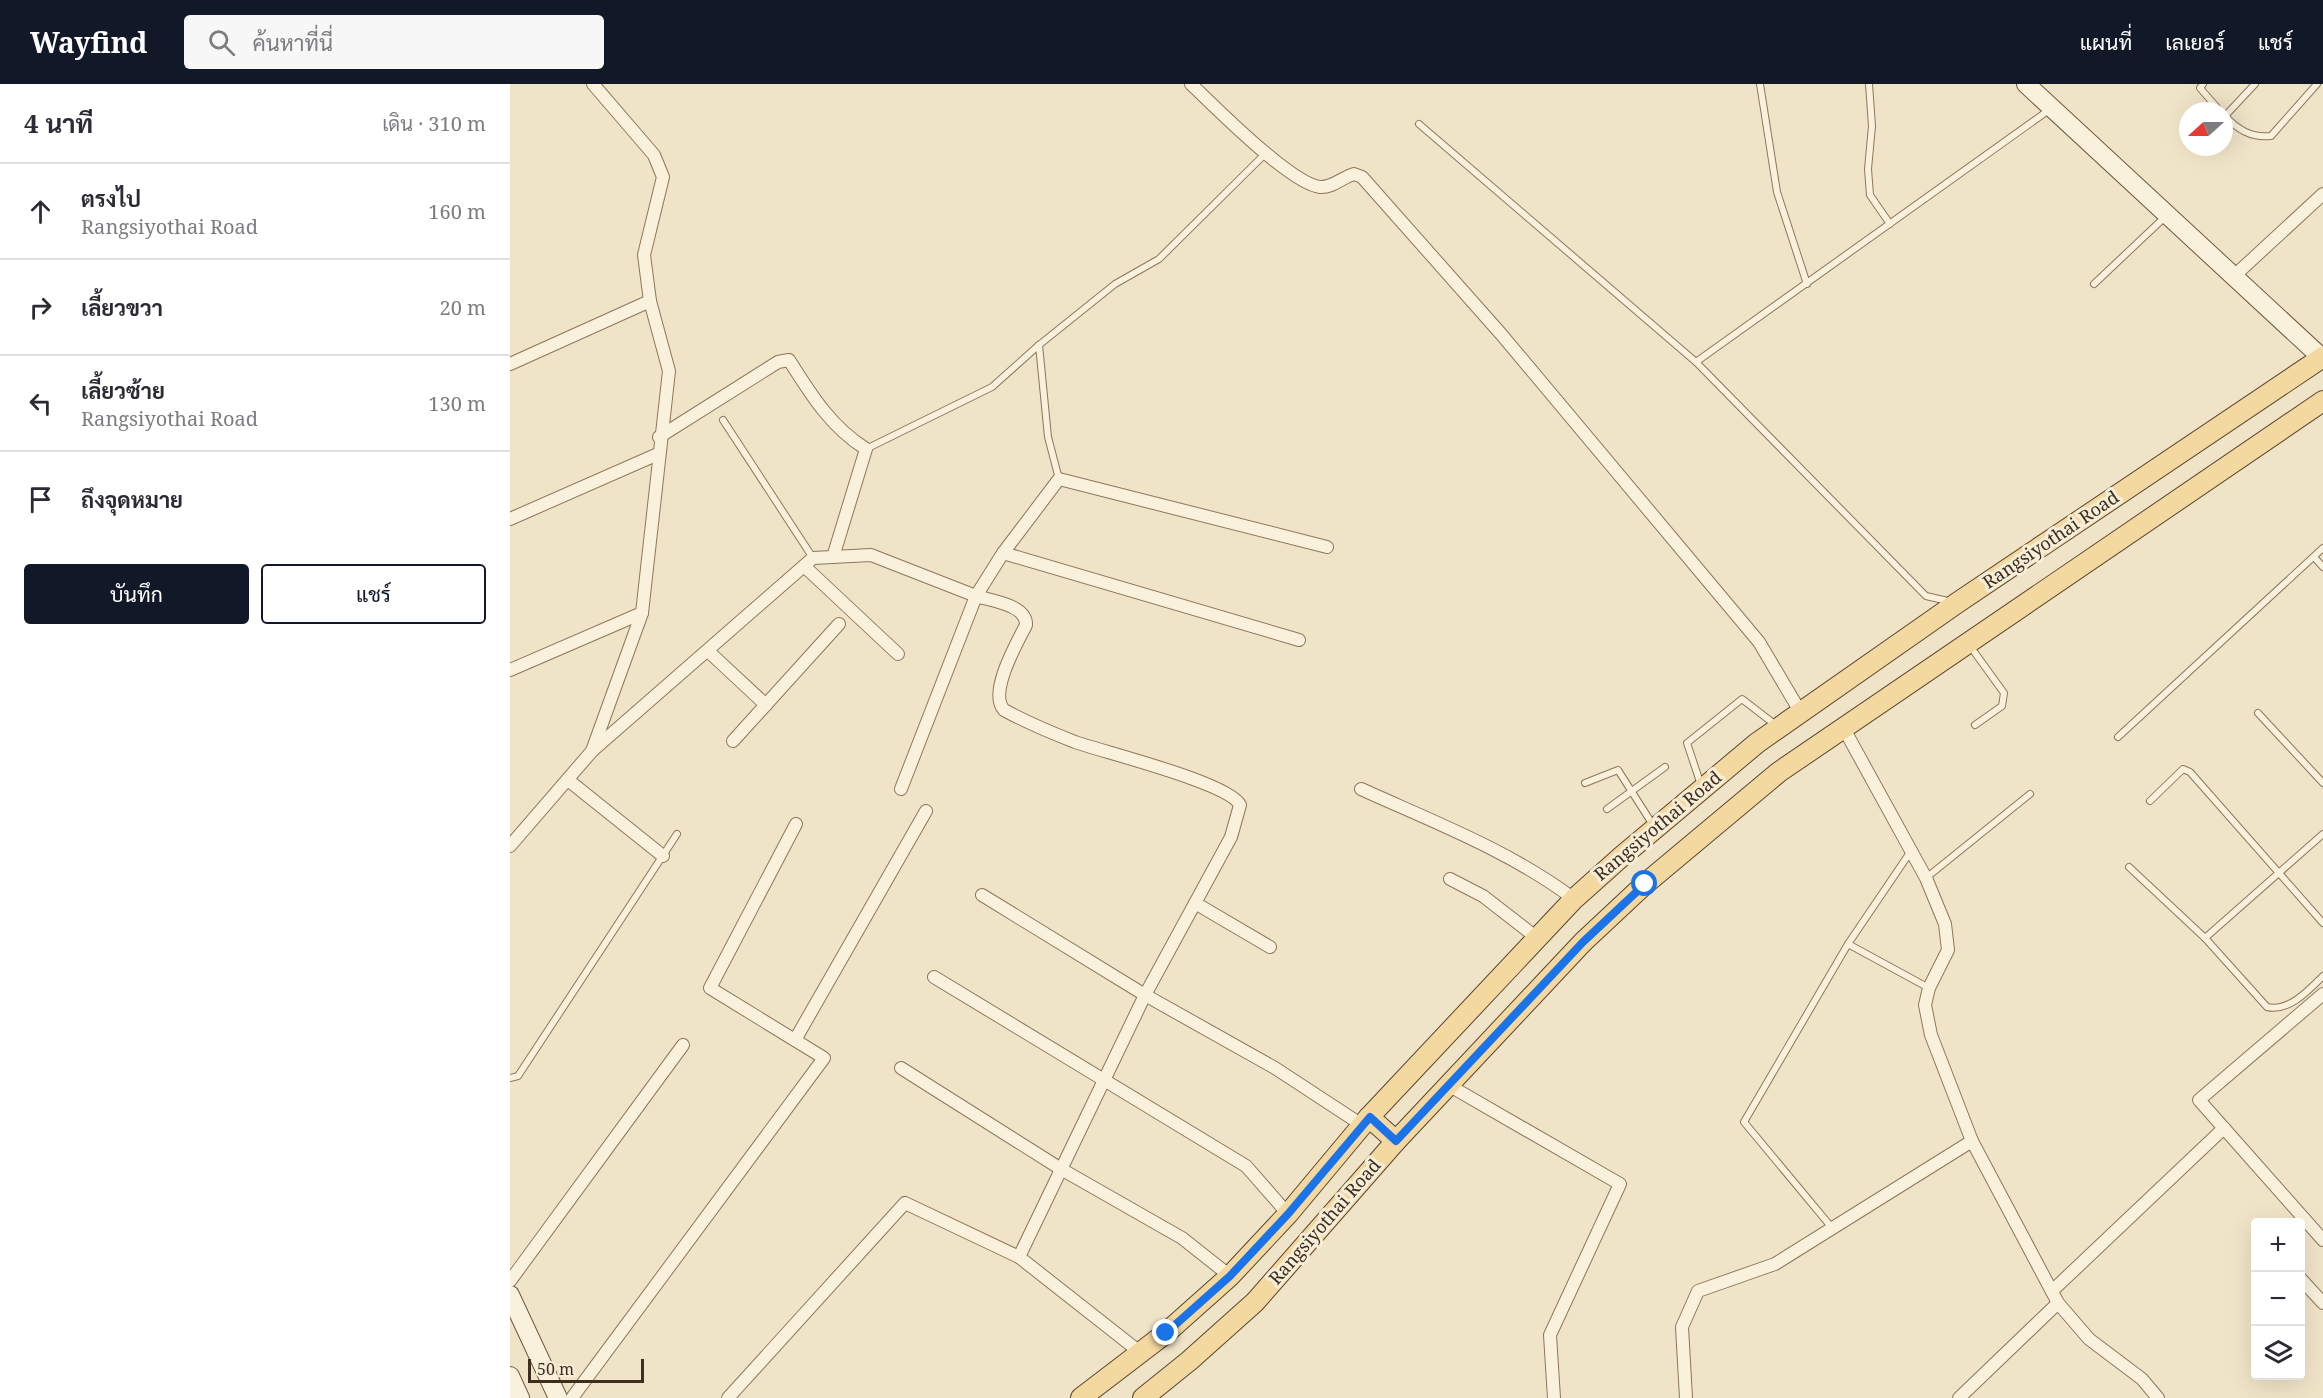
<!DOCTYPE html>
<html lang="th">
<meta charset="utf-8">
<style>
:root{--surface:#fff;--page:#f7f7f7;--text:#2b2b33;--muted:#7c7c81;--line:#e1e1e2;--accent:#111827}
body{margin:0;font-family:"Noto Serif",Sarabun,serif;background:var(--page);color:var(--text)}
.controls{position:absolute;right:18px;bottom:18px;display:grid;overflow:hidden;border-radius:6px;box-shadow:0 6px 24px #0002}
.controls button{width:54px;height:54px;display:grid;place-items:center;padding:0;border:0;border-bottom:2px solid var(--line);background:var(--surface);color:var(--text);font:30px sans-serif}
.compass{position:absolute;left:1669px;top:18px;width:54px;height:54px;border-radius:50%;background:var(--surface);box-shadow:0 6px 24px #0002;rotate:249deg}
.scale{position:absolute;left:18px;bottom:15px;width:116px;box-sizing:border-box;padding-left:6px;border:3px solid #3d2e20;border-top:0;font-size:16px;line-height:21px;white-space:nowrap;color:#3d2e20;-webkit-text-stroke:4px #f7eed8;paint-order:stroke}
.stop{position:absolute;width:18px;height:18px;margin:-14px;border:4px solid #1a73e8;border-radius:50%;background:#fff}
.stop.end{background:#1a73e8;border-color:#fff;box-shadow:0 2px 6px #0008}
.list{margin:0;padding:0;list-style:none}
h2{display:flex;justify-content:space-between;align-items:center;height:78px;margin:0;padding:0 24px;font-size:26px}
h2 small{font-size:20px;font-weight:400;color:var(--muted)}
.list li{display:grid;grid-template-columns:39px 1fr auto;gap:18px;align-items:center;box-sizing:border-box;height:96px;padding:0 24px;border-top:2px solid var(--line)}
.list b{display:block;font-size:22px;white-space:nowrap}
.list p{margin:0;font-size:20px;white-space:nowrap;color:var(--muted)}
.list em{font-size:20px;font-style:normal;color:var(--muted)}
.actions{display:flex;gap:12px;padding:18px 24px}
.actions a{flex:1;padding:14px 0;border:2px solid var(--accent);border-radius:6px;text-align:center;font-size:21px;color:var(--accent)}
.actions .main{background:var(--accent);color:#fff}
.icon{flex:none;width:33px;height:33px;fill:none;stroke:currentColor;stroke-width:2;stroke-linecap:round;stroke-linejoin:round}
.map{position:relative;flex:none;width:1813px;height:1314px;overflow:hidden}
header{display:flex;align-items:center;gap:36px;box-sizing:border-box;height:84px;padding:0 30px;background:var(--accent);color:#fff}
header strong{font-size:28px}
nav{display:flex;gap:33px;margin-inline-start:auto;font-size:21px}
.search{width:420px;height:54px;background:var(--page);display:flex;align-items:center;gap:15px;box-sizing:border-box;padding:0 21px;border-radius:6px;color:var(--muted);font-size:22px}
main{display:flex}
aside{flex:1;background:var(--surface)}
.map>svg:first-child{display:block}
</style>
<header>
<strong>Wayfind</strong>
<div class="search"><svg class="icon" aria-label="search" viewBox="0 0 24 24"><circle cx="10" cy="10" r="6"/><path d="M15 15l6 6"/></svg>ค้นหาที่นี่</div>
<nav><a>แผนที่</a><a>เลเยอร์</a><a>แชร์</a></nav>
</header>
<main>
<aside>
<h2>4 นาที<small>เดิน · 310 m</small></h2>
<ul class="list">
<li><svg class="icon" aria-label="ahead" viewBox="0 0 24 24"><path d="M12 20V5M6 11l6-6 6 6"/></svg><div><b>ตรงไป</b><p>Rangsiyothai Road</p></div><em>160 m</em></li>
<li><svg class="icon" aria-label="right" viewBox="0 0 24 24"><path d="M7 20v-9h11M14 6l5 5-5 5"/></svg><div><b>เลี้ยวขวา</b></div><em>20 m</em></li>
<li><svg class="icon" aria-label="left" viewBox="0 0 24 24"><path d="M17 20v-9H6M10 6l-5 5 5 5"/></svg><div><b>เลี้ยวซ้าย</b><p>Rangsiyothai Road</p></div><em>130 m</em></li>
<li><svg class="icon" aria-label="arrive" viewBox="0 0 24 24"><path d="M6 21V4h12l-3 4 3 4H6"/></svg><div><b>ถึงจุดหมาย</b></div></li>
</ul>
<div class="actions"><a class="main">บันทึก</a><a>แชร์</a></div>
</aside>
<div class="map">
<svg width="1813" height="1314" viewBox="0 0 1813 1314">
<rect width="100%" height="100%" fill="#f0e4c8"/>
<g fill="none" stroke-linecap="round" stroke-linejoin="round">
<defs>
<g id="lane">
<path d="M1250,0L1267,108L1297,200"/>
<path d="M1359,0L1362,42L1358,85L1360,111L1380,140"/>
<path d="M1693,0L1690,4L1710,27"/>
<path d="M1714,31C1728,46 1741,54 1761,52L1807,0"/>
<path d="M1715,32L1745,0"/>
<path d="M909,40L1186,278L1416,512L1442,518"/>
<path d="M1584,200L1656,132"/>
<path d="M529,261L538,353L549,395"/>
<path d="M1186,278L1539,26"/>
<path d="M213,336L303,474"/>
<path d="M356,365L482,303L529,261L605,200L649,175L755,70"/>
<path d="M1804,473L1813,483"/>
<path d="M1460,562L1494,609L1492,622L1465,641"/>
<path d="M1748,629L1813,699"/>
<path d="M1608,653L1813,464"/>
<path d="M1075,699L1108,686L1143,741"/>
<path d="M1191,701L1177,659L1232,615L1267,642"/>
<path d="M1640,717L1673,685L1680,688L1813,839"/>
<path d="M1097,725L1155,683"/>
<path d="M1619,783L1695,854L1757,923C1779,928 1798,907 1813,892"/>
<path d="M1416,794L1520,710"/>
<path d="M1695,854L1813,750"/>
<path d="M1338,860L1419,904"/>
<path d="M0,994L8,992L167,750"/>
<path d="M1323,1145L1234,1038L1338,860L1401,767"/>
</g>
<g id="street">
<path d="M681,0C704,22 781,100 810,103C822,104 833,93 844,90L852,93L991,250L1249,558L1291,629"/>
<path d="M1723,193L1813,110"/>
<path d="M0,280L140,217"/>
<path d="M149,353L268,278L279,276C301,311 321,343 356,365L323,473"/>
<path d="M0,435L148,370"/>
<path d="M493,469L789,556"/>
<path d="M294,482L388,570"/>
<path d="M198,567L256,621"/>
<path d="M0,586L132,529"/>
<path d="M1333,643L1416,794L1435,840L1438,866L1419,904L1415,921L1421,951L1462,1057L1548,1219L1579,1255L1632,1295L1648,1314"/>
<path d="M223,657L329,540"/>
<path d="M82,667L303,474L361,471L466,512L493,469L549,395L817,463"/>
<path d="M58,696L153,772"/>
<path d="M391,705L466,512C482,517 517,521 516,541C507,559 478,609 494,626C516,638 542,649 565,658C593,668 720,699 730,721L721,753L635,911L509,1173"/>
<path d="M851,705C924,738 1000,767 1064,815"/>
<path d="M0,762L82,667L132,529L159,287L140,217L134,171L153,93L144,71L83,0"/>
<path d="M940,795L973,812L1027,854"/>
<path d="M472,811L635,911L765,984L852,1041"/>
<path d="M685,819L760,863"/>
<path d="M424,893L736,1082L778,1130"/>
<path d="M1813,910L1689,1016L1813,1156"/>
<path d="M285,956L416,727"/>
<path d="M391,984L551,1085L672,1154L720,1192"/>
<path d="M940,1002L1110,1100L1040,1251L1044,1314"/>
<path d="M1790,1194L1813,1219"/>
<path d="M0,1197L173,961"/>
<path d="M1542,1207L1714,1044"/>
<path d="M62,1314L314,974L200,904L286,740"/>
<path d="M218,1314L395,1119L509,1173L631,1269"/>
<path d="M1176,1314L1172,1243L1188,1207L1265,1180L1462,1057"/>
<path d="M1449,1314L1548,1219"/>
</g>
<g id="secondary">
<path d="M1516,0L1812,274"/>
<path d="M0,1211L48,1314"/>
<path d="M0,1292L10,1314"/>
</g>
<g id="primary">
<path d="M859,1033L886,1057"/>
<path d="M571,1314L656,1249L720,1192L778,1130L859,1033L1064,815L1111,773L1247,659L1447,519L1813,273"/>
<path d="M633,1314L679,1277L745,1218L886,1057L1073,858L1135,800L1269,688L1813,317"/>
</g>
</defs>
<use href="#lane" stroke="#8d765c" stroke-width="8"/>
<use href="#street" stroke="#8d765c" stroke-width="14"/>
<use href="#secondary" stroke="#6f573f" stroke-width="20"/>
<use href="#primary" stroke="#5b4430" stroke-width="22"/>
<use href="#lane" stroke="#faf1dc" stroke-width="6"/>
<use href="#street" stroke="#faf1dc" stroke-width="12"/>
<use href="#secondary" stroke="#faf1dc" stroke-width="18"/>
<use href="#primary" stroke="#f3d9a0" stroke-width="20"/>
</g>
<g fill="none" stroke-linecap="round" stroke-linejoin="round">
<path stroke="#1a73e8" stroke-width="8" d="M656,1249L720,1192L778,1130L860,1033L886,1057L1073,858L1135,800"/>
</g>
<g text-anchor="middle" stroke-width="6" stroke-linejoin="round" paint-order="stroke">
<g font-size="18" fill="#3d2e20" stroke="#f7eed8">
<text transform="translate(1541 456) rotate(-34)" y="6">Rangsiyothai Road</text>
<text transform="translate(1148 742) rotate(-40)" y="6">Rangsiyothai Road</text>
<text transform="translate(815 1138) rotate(-49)" y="6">Rangsiyothai Road</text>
</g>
</g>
</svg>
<div class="controls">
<button>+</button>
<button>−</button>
<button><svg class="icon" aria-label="layers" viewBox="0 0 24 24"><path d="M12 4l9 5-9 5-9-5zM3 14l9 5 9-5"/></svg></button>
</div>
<svg class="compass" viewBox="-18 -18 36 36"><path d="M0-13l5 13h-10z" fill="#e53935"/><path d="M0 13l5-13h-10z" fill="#7c7c81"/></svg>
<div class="scale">50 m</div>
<div class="stop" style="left:1135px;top:800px"></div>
<div class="stop end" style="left:656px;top:1249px"></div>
</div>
</main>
